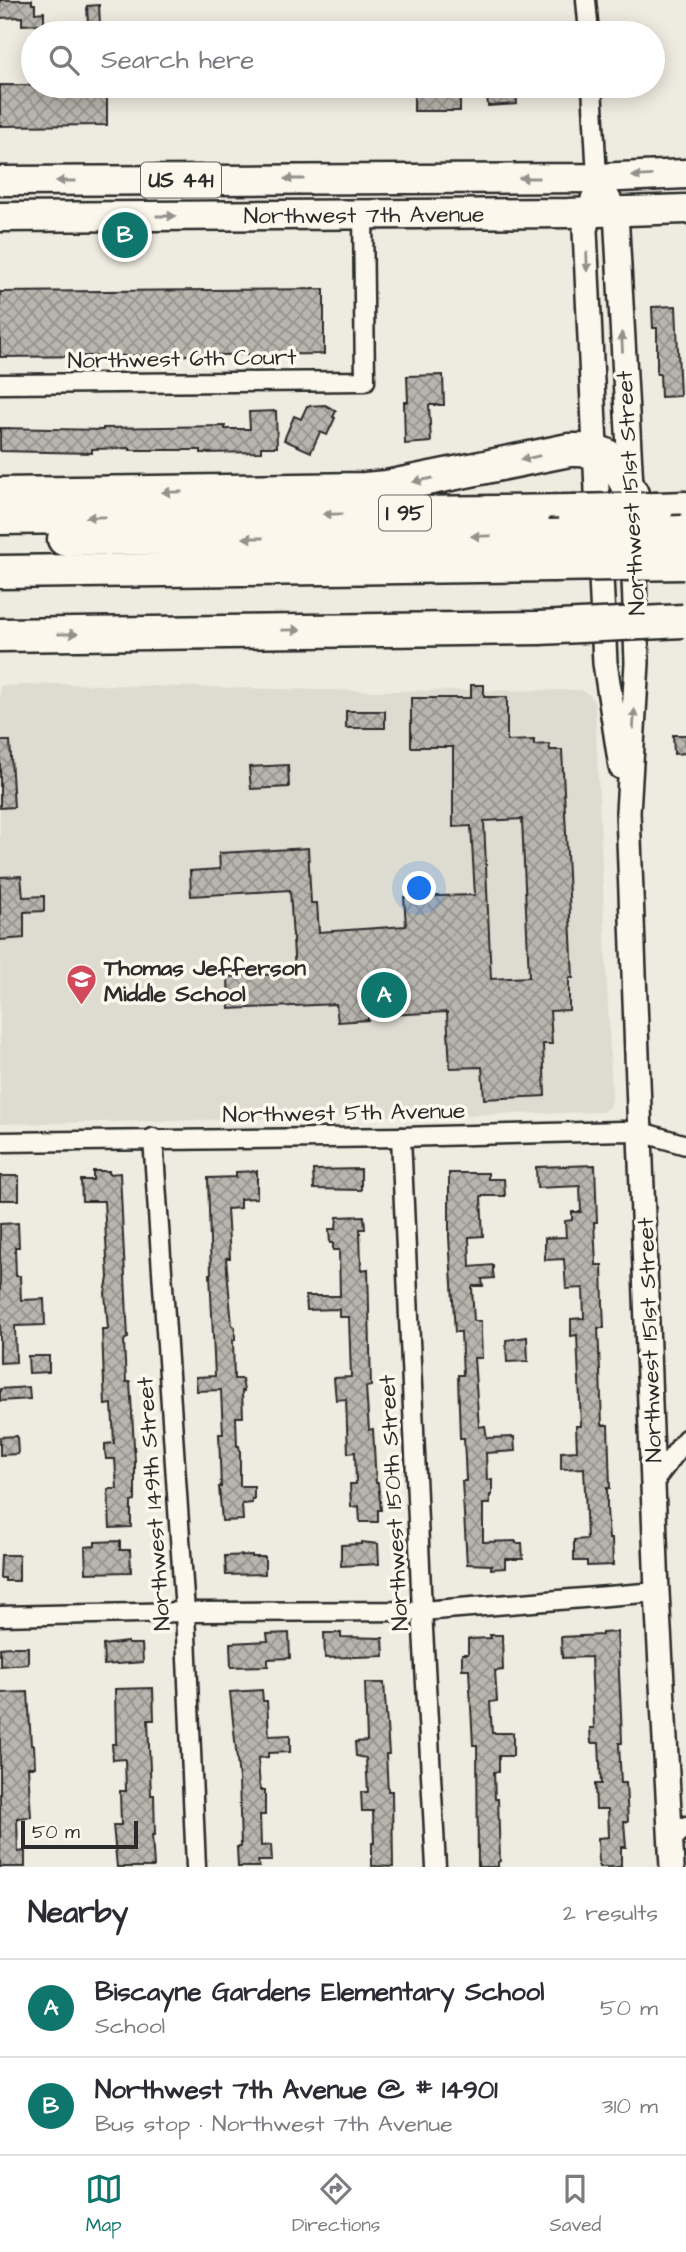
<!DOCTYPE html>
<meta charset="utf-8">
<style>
:root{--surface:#fff;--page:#f2f2f3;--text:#2b2b33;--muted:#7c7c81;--line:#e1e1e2;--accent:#0f766e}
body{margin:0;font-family:"Architects Daughter",sans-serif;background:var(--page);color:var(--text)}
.scale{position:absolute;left:21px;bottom:18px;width:117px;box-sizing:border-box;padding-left:7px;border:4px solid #2b2b2b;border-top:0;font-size:19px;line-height:24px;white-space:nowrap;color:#2b2b2b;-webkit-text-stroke:5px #fbf7ec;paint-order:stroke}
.you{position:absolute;left:420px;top:889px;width:24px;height:24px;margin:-18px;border:5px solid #fff;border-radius:50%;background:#1a73e8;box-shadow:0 0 0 10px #1a73e833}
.badge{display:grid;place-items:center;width:46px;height:46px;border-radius:50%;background:var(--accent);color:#fff;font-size:23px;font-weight:700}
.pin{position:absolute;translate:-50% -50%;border:4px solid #fff;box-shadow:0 2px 7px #0006}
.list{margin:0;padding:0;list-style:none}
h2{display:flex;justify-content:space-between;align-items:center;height:91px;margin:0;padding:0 28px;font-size:30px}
h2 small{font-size:23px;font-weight:400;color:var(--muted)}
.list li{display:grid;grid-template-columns:46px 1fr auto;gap:21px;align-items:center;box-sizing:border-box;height:98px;padding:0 28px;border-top:2px solid var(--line)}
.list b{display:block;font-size:26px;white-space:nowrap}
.list p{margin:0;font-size:23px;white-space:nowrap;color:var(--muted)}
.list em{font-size:23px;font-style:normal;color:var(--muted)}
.icon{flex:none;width:38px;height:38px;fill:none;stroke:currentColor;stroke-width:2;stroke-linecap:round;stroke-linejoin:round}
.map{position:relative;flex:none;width:686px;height:1867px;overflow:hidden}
.search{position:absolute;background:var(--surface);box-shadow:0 4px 18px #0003;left:21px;right:21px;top:21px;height:77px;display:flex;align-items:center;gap:18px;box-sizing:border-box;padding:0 24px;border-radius:38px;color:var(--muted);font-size:26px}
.sheet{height:287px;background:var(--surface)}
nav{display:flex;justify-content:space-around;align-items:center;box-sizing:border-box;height:98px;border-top:2px solid var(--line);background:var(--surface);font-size:19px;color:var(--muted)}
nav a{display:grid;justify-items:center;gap:4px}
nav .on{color:var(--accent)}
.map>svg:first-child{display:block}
</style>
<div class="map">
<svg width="686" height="1867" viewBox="0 0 686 1867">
<defs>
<pattern id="building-cross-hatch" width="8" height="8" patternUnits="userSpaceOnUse" patternTransform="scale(1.75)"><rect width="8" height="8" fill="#b8b5ae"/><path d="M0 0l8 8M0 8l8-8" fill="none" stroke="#96938e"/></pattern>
</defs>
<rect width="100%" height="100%" fill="#eeebe0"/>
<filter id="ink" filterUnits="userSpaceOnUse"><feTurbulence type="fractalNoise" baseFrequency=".0143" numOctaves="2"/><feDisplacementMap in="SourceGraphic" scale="14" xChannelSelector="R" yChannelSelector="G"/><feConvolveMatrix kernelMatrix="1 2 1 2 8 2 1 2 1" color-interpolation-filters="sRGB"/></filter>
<g filter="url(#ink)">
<path fill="#dedbd1" d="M54,684L374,691L581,690L590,695L595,705L612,1097L609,1107L601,1112L0,1124V686Z"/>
<g fill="url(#building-cross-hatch)" stroke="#2b2b2b" stroke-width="2" fill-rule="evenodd">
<path d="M0,0H32V4H35V13L44,12V24L22,25V17L0,18Z"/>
<path d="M99,5L100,24L88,25L87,6Z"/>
<path d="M0,85L107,86V125L0,126Z"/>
<path d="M414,86H516L517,104L488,106L487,95L460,97V111H414Z"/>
<path d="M324,289V354L0,357V292Z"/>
<path d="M676,306L680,396L661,397L660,374H657V328H653L652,307Z"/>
<path d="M443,375L444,405H429L431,442L405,444L404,402H408L407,376Z"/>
<path d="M325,405L336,411L333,417L335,418L327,435L320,432L311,452L284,440L294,416L301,419L307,406Z"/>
<path d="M276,411L277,447H261V452L201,453V450H130V448L92,449V453L0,451V428L103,430V428L225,426V429H250L249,412Z"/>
<path d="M471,685H484V697H507V741L534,740V745L549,744L550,750H562L573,978H569V1010L550,1011L552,1044H543L545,1096L484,1099L482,1067L450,1068L447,1012L368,1016V1020L338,1022L336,1004L229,1009L228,977L295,973L290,890L191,896L190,871L220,869L219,853L308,848L311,903H317L319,932L406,926L404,897L475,895L471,826L453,827V747H411V698H471ZM522,819L529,977L491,979L484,821Z"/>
<rect x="346" y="711" width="39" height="17"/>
<path d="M673,735H686V753L674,754Z"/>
<path d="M0,741H10L14,807L0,808Z"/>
<path d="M288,765L289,787L251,789L249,767Z"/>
<path d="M21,876L23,897L44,896V911L24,912V938L0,940V877Z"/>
<path d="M595,1165L597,1222H594L596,1265H602L603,1303L604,1328H598L600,1371L602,1425H608L610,1488H607V1509L609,1539H612L613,1565L587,1566V1561H574V1540L587,1539L584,1468L561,1469V1452L577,1451L576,1426H581L577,1335L571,1336V1319L584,1318L583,1288L566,1289L564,1259L545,1260V1238L566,1237L565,1221L572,1220V1212H581L580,1186L537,1188L536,1167Z"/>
<path d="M361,1169V1190L314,1189L313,1170Z"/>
<path d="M93,1171H109V1174L120,1173L128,1338L125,1339L124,1342L126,1382H130L135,1461V1501L131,1502V1527L110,1528L108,1489H117L115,1459H106L105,1451V1444L114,1443L112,1404L105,1405L104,1383L102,1329H108L105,1293L108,1278L104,1201H82L81,1180H93Z"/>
<path d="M257,1171V1198L240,1199V1208L227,1209L230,1258H226L232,1325L235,1327V1340H233L234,1379H242L244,1391H242L243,1417H236L237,1446H239L240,1451V1486H254V1499H252V1503L242,1504L243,1520L222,1521L219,1487H221L219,1434H223L221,1390L197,1391L196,1377L215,1376L210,1274H211L208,1178L236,1177V1172Z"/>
<path d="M449,1173H488V1179H504L505,1196H481L483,1236L469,1237L470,1267L493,1265V1272L494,1278L482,1279L483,1286H473L472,1288L474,1321H481V1333L482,1358H474L479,1427L485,1426L487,1438L514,1437L515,1451L486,1453L487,1480H492V1495H490V1504H483V1542L516,1541V1543H522L523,1559H505V1568L491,1569V1565L467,1564L462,1481H466L464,1438H460L458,1375H463L461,1332H455L449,1237Z"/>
<rect x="0" y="1176" width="19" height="24"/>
<path d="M364,1216L365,1229H360L361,1270L368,1269L371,1386L366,1387L369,1430L373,1429L376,1483H378L381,1510H378V1522H360L359,1506L351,1507L350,1484H356L355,1452L348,1453L346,1399L336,1400L334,1378L351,1377L349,1317H339V1309L307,1310L306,1296H340L339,1250H333V1243H330L329,1229H336L337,1217Z"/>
<path d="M18,1223L19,1247H15L16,1276H20L21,1300L44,1299L45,1325L15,1326L16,1362L0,1363V1224Z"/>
<path d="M527,1337L528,1361L507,1362L506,1340Z"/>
<path d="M28,1356H49V1372L29,1373Z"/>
<path d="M29,1387L30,1399L0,1401V1389Z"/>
<path d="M17,1436L18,1454L0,1455V1437Z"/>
<path d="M120,1541V1550H130L131,1572L86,1573L85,1547L95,1546V1542Z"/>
<path d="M361,1542L378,1544L379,1564L341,1566V1545L361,1544Z"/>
<path d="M1,1555H19V1581H5V1578H0Z"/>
<path d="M252,1555V1557H265V1574L226,1575L225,1556Z"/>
<path d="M617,1632L621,1714L622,1743H619L621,1783H626L628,1822H624L626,1847H621V1867H599L598,1838L609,1837L608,1809H596L595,1784H601L599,1743H591L590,1728H594L591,1657L562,1658L561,1637L602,1635V1633Z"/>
<path d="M289,1633L290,1658L268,1659V1666L231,1667L230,1643L268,1641L267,1634Z"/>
<path d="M324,1633H341V1637L383,1638L384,1656L325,1658Z"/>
<path d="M490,1635H502L503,1670L495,1671L497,1701L490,1702L492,1733H513V1756H499V1772H494L495,1799H498L500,1861L498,1862V1867H478L477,1745H473L469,1669H462V1654H468V1639L491,1638Z"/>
<path d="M128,1642V1644H142L143,1662L104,1665L103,1645Z"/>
<path d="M10,1647H28V1664L0,1666V1648Z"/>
<path d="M365,1683H384L389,1754H386L388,1791H392L393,1867L372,1866V1843H374L373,1811H362L361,1792H368L366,1758L356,1756L355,1742L367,1741Z"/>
<path d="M153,1688L154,1720H148L151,1795H154L155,1835H152L154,1867H117L113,1825H121L120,1791H126L125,1759L113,1760L112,1744H116L115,1689Z"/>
<path d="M262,1690L263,1701H267L269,1736L290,1735V1752L268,1753V1757L258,1758L260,1790H265V1815H260L261,1846L271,1845L272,1861H258L259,1867H238L237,1847H241L239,1779L230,1692Z"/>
<path d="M28,1692L31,1745H34L35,1767H28L31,1817L17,1818L18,1852L25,1851V1867H0V1693Z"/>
</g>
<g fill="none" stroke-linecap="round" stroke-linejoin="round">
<defs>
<g id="minor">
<path d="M586,0L589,33"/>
<path d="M592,86L597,178"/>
<path d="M0,384L365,381L363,214"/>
<path d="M401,1137L422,1611L436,1867"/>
<path d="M153,1138L185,1612L196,1867"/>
<path d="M0,1142L401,1137L622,1131L641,1132L686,1145"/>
<path d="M654,1481L686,1439"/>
<path d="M0,1616L185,1612L422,1611L657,1592"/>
<path d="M670,1842L686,1826"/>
</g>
<g id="tertiary">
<path d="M597,178L616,212L631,486"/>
<path d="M593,199L585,230L605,663L621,767"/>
<path d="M633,548L637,663L628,812L657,1592L672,1867"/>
</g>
<g id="primary">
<path d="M0,181L597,178L686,174"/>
<path id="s1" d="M0,217L568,213L686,209"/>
</g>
<g id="motorway">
<path d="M0,494L365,489L387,487L569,450C614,449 612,458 632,494"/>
<path d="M657,509L686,508"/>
<path d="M0,518L573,511"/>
<path d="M64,539L549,536"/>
<path d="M0,572L551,565"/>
<path d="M0,635L539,628"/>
</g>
</defs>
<use href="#minor" stroke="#2b2b2b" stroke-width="23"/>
<use href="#tertiary" stroke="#2b2b2b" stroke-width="28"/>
<use href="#primary" stroke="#2b2b2b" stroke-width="33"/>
<use href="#motorway" stroke="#2b2b2b" stroke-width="37"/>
<use href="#minor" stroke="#fbf7ec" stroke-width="18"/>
<use href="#tertiary" stroke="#fbf7ec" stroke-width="23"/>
<use href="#primary" stroke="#fbf7ec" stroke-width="28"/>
<use href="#motorway" stroke="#fbf7ec" stroke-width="32"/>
<defs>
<g id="motorway-bridge">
<path d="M573,511L657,509"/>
<path d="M549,536L682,532"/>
<path d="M551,565L683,563"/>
<path d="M539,628L683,621"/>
</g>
</defs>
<use href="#motorway-bridge" stroke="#2b2b2b" stroke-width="37" stroke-linecap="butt"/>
<use href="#motorway-bridge" stroke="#fbf7ec" stroke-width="32"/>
</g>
<defs><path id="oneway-solid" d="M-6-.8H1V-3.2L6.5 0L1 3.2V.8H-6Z" transform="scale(1.75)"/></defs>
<g fill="#93918c">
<use href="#oneway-solid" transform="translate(642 176) rotate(177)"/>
<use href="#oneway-solid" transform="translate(529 178) rotate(180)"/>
<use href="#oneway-solid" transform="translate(294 179) rotate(180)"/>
<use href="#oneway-solid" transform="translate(66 181) rotate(180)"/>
<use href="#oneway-solid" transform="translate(166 216)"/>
<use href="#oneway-solid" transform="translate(587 262) rotate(88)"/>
<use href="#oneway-solid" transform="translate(622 342) rotate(-93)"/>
<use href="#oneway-solid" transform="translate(530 458) rotate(167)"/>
<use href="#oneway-solid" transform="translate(423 480) rotate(169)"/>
<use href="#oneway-solid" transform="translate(172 492) rotate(179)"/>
<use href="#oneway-solid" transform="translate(333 514) rotate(179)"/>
<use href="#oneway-solid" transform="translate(96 517) rotate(179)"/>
<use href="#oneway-solid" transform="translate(481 536) rotate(179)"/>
<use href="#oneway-solid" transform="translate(253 538) rotate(180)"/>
<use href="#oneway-solid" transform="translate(291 630) rotate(-1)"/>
<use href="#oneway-solid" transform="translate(68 634) rotate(-1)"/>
<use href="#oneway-solid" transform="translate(634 719) rotate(-86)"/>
</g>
</g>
<defs>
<symbol id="school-pin" viewBox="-11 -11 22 30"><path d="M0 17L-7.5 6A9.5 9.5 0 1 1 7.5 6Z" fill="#d1495b" stroke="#fbf7ec"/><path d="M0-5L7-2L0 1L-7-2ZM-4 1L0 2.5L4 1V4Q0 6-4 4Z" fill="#fff"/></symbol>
</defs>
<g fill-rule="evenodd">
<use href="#school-pin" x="64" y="962" width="35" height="47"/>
</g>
<g text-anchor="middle" stroke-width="7" stroke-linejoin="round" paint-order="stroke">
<g fill="#fbf7ec" stroke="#696865" stroke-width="2">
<rect x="141" y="162.5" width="80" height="35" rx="5"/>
<rect x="379" y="495.5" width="52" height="35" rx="5"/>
</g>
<g font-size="21" font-weight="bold" fill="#2b2b2b">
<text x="181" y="187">US 441</text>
<text x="405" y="520">I 95</text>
</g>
<g font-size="23" fill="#2b2b2b" stroke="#fbf7ec">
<text dy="8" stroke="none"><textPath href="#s1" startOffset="364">Northwest 7th Avenue</textPath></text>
<text transform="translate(182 358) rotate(-1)" y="8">Northwest 6th Court</text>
<text transform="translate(630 493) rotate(-93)" y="8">Northwest 151st Street</text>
<text transform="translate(344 1112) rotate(-1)" y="8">Northwest 5th Avenue</text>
<text transform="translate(649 1340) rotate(-92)" y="8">Northwest 151st Street</text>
<text transform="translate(393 1503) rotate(-93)" y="8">Northwest 150th Street</text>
<text transform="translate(153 1504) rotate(-94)" y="8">Northwest 149th Street</text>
</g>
<g font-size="23" font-weight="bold" fill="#2b2b2b" stroke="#fbf7ec" text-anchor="start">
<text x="104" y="975">Thomas Jefferson<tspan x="104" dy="26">Middle School</tspan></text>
</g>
</g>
</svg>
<div class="scale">50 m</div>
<div class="you"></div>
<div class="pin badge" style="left:384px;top:995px">A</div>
<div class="pin badge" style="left:125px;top:235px">B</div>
<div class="search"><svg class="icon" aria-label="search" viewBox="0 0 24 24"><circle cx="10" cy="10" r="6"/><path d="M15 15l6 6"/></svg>Search here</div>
</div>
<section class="sheet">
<h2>Nearby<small>2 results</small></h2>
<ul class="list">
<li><span class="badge">A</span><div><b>Biscayne Gardens Elementary School</b><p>School</p></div><em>50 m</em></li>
<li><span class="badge">B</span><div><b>Northwest 7th Avenue @ # 14901</b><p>Bus stop · Northwest 7th Avenue</p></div><em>310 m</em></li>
</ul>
</section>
<nav>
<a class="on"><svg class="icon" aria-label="map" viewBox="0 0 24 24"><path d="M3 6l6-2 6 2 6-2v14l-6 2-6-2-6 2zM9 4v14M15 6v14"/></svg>Map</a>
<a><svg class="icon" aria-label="directions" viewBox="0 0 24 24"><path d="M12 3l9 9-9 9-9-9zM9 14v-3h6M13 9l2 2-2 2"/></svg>Directions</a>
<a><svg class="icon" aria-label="saved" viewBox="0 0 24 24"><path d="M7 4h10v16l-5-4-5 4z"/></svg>Saved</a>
</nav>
